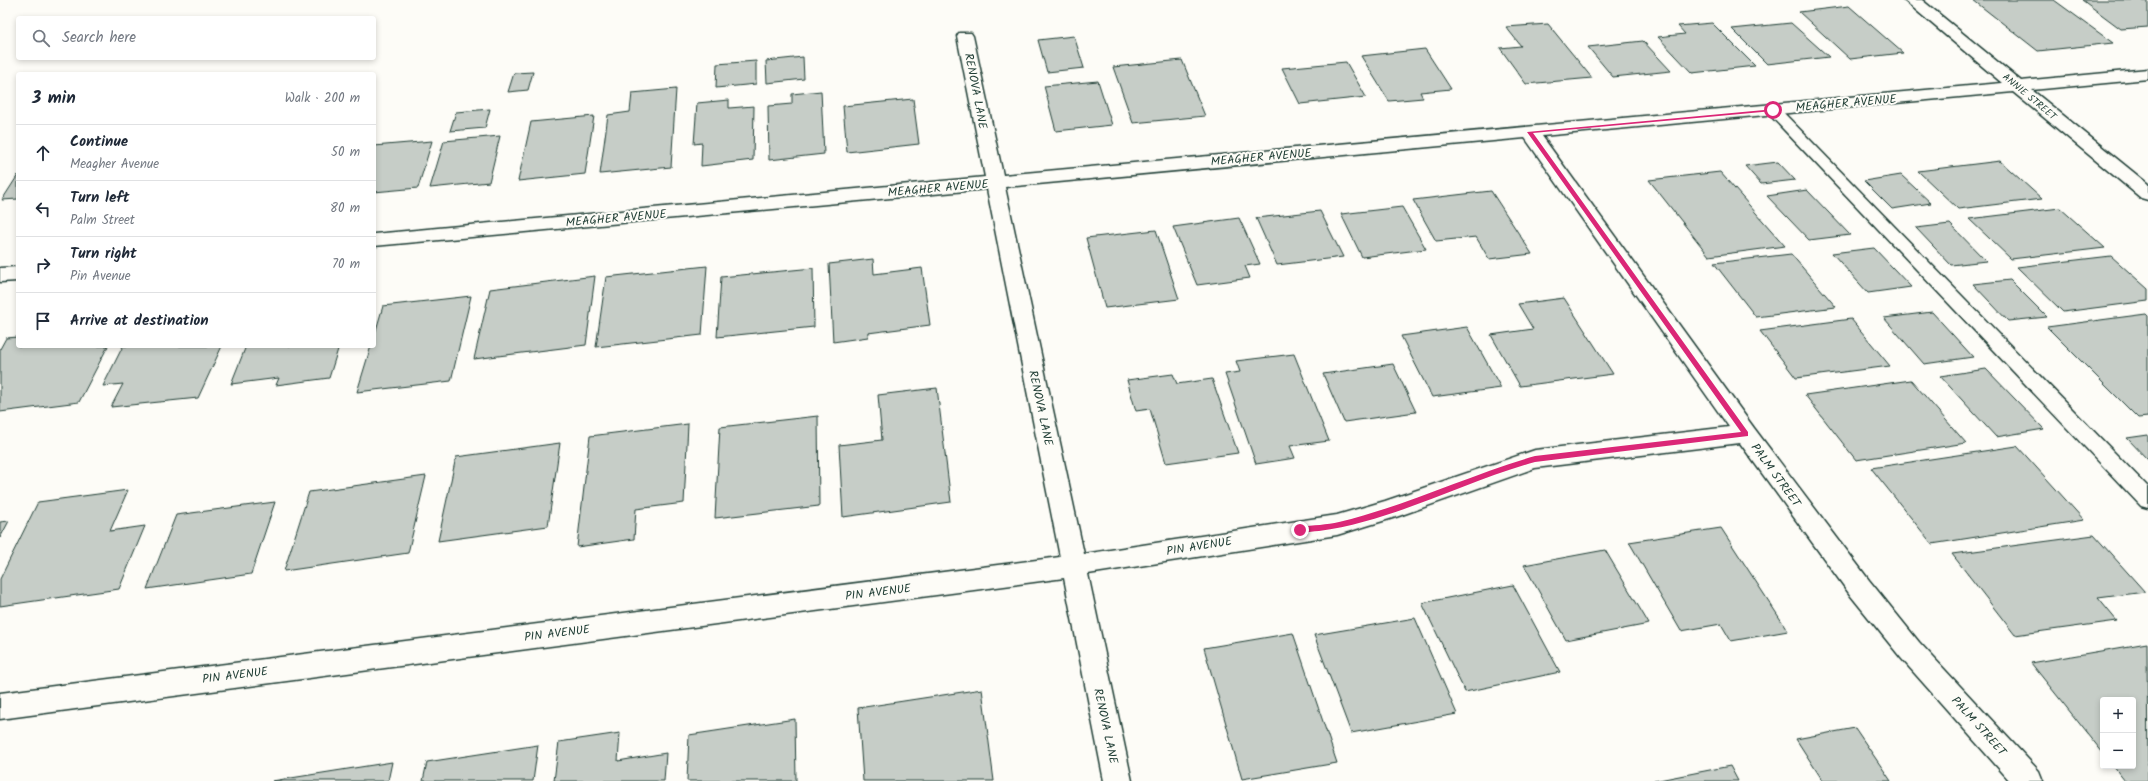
<!DOCTYPE html>
<meta charset="utf-8">
<style>
:root{--surface:#fff;--page:#f6f6f7;--text:#1f2937;--muted:#747a83;--line:#e0e1e3}
body{margin:0;font-family:Kalam,sans-serif;background:var(--page);color:var(--text)}
.controls{position:absolute;right:12px;bottom:12px;display:grid;overflow:hidden;border-radius:4px;box-shadow:0 2px 6px #0003}
.controls button{width:36px;height:36px;display:grid;place-items:center;padding:0;border:0;border-bottom:1px solid var(--line);background:var(--surface);color:var(--text);font:20px sans-serif}
.stop{position:absolute;width:12px;height:12px;margin:-9px;border:3px solid #db2777;border-radius:50%;background:#fff}
.stop.end{background:#db2777;border-color:#fff;box-shadow:0 1px 4px #0008}
.list{margin:0;padding:0;list-style:none}
h2{display:flex;justify-content:space-between;align-items:center;height:52px;margin:0;padding:0 16px;font-size:17px}
h2 small{font-size:13px;font-weight:400;color:var(--muted)}
.list li{display:grid;grid-template-columns:26px 1fr auto;gap:12px;align-items:center;box-sizing:border-box;height:56px;padding:0 16px;border-top:1px solid var(--line)}
.list b{display:block;font-size:15px;white-space:nowrap}
.list p{margin:0;font-size:13px;white-space:nowrap;color:var(--muted)}
.list em{font-size:13px;font-style:normal;color:var(--muted)}
.icon{flex:none;width:22px;height:22px;fill:none;stroke:currentColor;stroke-width:2;stroke-linecap:round;stroke-linejoin:round}
.map{position:relative;flex:none;width:2148px;height:781px;overflow:hidden}
.search{position:absolute;background:var(--surface);box-shadow:0 2px 6px #0003;left:16px;top:16px;width:360px;height:44px;display:flex;align-items:center;gap:10px;box-sizing:border-box;padding:0 14px;border-radius:4px;color:var(--muted);font-size:15px}
.panel{position:absolute;background:var(--surface);box-shadow:0 2px 6px #0003;left:16px;top:72px;width:360px;height:276px;border-radius:4px}
.map>svg:first-child{display:block}
</style>
<div class="map">
<svg width="2148" height="781" viewBox="0 0 2148 781">
<rect width="100%" height="100%" fill="#fdfcf7"/>
<filter id="ink" filterUnits="userSpaceOnUse"><feTurbulence type="fractalNoise" baseFrequency=".025" numOctaves="2"/><feDisplacementMap in="SourceGraphic" scale="8" xChannelSelector="R" yChannelSelector="G"/><feConvolveMatrix kernelMatrix="1 2 1 2 8 2 1 2 1" color-interpolation-filters="sRGB"/></filter>
<g filter="url(#ink)">
<g fill="#c6cdc7" stroke="#1f3d34">
<path d="M1973,0H2054L2113,43L2038,51Z"/>
<path d="M2082,0H2148V27L2121,29Z"/>
<path d="M1849,6L1903,53L1850,59L1799,12Z"/>
<path d="M1712,23L1755,66L1692,73L1658,37L1685,34L1678,26Z"/>
<path d="M1791,23L1829,57L1767,64L1732,29Z"/>
<path d="M1548,24L1592,78L1526,84L1500,48L1521,46L1506,27Z"/>
<path d="M1074,36L1084,68L1047,72L1038,40Z"/>
<path d="M1643,41L1671,71L1613,77L1588,47Z"/>
<path d="M1425,49L1451,89L1420,92L1423,98L1389,101L1361,56Z"/>
<path d="M803,57L804,79L767,83L766,61Z"/>
<path d="M1182,60L1205,116L1133,123L1113,67Z"/>
<path d="M756,61V84L716,88L717,64Z"/>
<path d="M1346,62L1366,97L1300,104L1282,68Z"/>
<path d="M533,72L528,90L508,92L514,73Z"/>
<path d="M1098,81L1112,125L1056,131L1044,86Z"/>
<path d="M676,89L671,167L600,174L608,115L630,112L632,93Z"/>
<path d="M821,91L824,154L769,160L768,106L792,104V94Z"/>
<path d="M913,99L919,144L847,152L843,106Z"/>
<path d="M729,100V108L754,106L753,160L701,166L702,143L694,144L697,103Z"/>
<path d="M490,109L485,128L450,131L456,112Z"/>
<path d="M594,116L585,174L518,181L531,122Z"/>
<path d="M500,136L489,182L430,188L444,141Z"/>
<path d="M432,141L418,188L374,192V146Z"/>
<path d="M2000,161L2042,199L1958,209L1918,171Z"/>
<path d="M1778,162L1795,180L1761,184L1745,166Z"/>
<path d="M1720,172L1785,246L1709,256L1649,180Z"/>
<path d="M18,175V199L2,200Z"/>
<path d="M1901,175L1931,203L1892,209L1864,181Z"/>
<path d="M1807,190L1850,235L1809,240L1767,196Z"/>
<path d="M1491,191L1532,254L1489,259L1476,237L1436,241L1413,200Z"/>
<path d="M1402,207L1426,249L1362,257L1341,214Z"/>
<path d="M2060,208L2105,248L2011,259L1969,219Z"/>
<path d="M1320,211L1343,257L1277,265L1256,218Z"/>
<path d="M1239,218L1260,264L1245,266L1250,278L1197,285L1173,227Z"/>
<path d="M1950,224L1986,261L1951,265L1916,228Z"/>
<path d="M1156,230L1179,299L1105,308L1086,238Z"/>
<path d="M1874,248L1911,287L1868,293L1832,253Z"/>
<path d="M1791,254L1836,307L1756,317L1714,263Z"/>
<path d="M2111,256L2148,289V301L2063,312L2017,267Z"/>
<path d="M873,259L874,274L922,268L930,325L868,333V337L833,342L829,264Z"/>
<path d="M707,266L702,335L596,347L606,277Z"/>
<path d="M813,268L814,327L717,337L721,277Z"/>
<path d="M595,276L586,345L474,359L490,289Z"/>
<path d="M2010,280L2047,317L2008,321L1973,284Z"/>
<path d="M471,296L451,381L357,392L371,346H374V337L383,306Z"/>
<path d="M1564,298L1613,374L1520,386L1491,335L1533,329L1518,304Z"/>
<path d="M1932,312L1973,357L1924,364L1884,318Z"/>
<path d="M2146,314L2148,316V417L2138,418L2047,327Z"/>
<path d="M1851,319L1890,366L1796,378L1760,331Z"/>
<path d="M1467,327L1501,388L1432,397L1401,336Z"/>
<path d="M18,337V346H108L79,402L0,412V349L6,338Z"/>
<path d="M123,346H222L198,398L111,407L123,384L103,386Z"/>
<path d="M246,346H339L329,378L276,385L279,378L231,384Z"/>
<path d="M1294,354L1329,441L1290,446L1295,458L1256,464L1225,374L1240,372L1236,361Z"/>
<path d="M1393,364L1416,412L1344,422L1323,374Z"/>
<path d="M1986,369L2044,429L1996,437L1940,376Z"/>
<path d="M1173,374L1177,384L1212,379L1238,453L1166,463L1150,409L1136,411L1127,380Z"/>
<path d="M1911,380L1966,443L1856,460L1805,395Z"/>
<path d="M937,388L951,502L843,517L839,445L882,440L878,395Z"/>
<path d="M818,416L819,506L715,518L720,427Z"/>
<path d="M688,424L684,503L636,509L634,539L577,547L590,436Z"/>
<path d="M2148,435V460L2127,438Z"/>
<path d="M560,443L548,526L438,541L456,457Z"/>
<path d="M2017,446L2084,520L1932,544L1871,468Z"/>
<path d="M426,476L408,553L284,571L309,492Z"/>
<path d="M128,490L110,531L145,526L119,589L0,606V579L38,502Z"/>
<path d="M275,502L251,574L147,589L176,515Z"/>
<path d="M9,521L0,538V522Z"/>
<path d="M1721,528L1788,631L1731,641L1721,624L1681,631L1629,542Z"/>
<path d="M2094,535L2145,592L2098,598L2117,621L2015,635L1952,554Z"/>
<path d="M1605,550L1649,624L1566,640L1524,565Z"/>
<path d="M1513,585L1560,672L1465,692L1422,603Z"/>
<path d="M1415,618L1457,714L1351,733L1314,635Z"/>
<path d="M1293,633L1337,763L1242,779L1204,648Z"/>
<path d="M2147,643L2148,781H2125L2113,766H2133V700H2103V753L2031,663Z"/>
<path d="M982,689L994,781H863L858,708Z"/>
<path d="M795,719L796,781H687L689,735Z"/>
<path d="M1855,728L1891,781H1823L1796,739Z"/>
<path d="M620,733L618,761L666,753L664,781H554L559,742Z"/>
<path d="M538,745L533,781H423L427,762Z"/>
<path d="M392,762L388,781H272Z"/>
<path d="M1730,766L1738,781H1654Z"/>
</g>
<g fill="none" stroke-linecap="round" stroke-linejoin="round">
<defs>
<path id="lane" d="M1773,106L1778,107L2148,487V508L2141,506L1768,113L1766,110L1768,107Z"/>
<g id="street">
<path d="M1904,0H1922L2021,81L2148,69V79L2032,90L2148,184V200L2141,198L2013,92L1542,136L1754,428L1869,580L1919,642L2039,771L2043,781H2010L1901,658L1851,596L1740,443L1535,468L1396,517L1337,535L1088,574L1132,781H1104L1064,578L0,719V693L1060,557L987,189L374,246V234L985,177L957,36L959,33H971L973,36L1003,175L2002,83ZM1525,138L1729,427L1535,450L1385,501L1337,515L1084,554L1005,187Z"/>
<path d="M18,267V281L0,282V268Z"/>
</g>
</defs>
<use href="#lane" stroke="#1f3d34" stroke-width="3"/>
<use href="#street" stroke="#1f3d34" stroke-width="3"/>
<use href="#lane" fill="#fdfcf7" fill-rule="evenodd"/>
<use href="#street" fill="#fdfcf7" fill-rule="evenodd"/>
</g>
</g>
<path fill="#db2777" d="M1775,109L1773,111L1533,133L1748,432V436L1535,462C1463,482 1394,521 1319,531C1312,531 1304,534 1298,532L1297,530L1300,527C1313,525 1327,525 1339,522C1406,506 1469,475 1535,456L1741,432L1527,132Z"/>
<g text-anchor="middle" stroke-width="4" stroke-linejoin="round" paint-order="stroke">
<g font-size="10" fill="#1f3d34" stroke="#fdfcf7">
<text transform="translate(2030 96) rotate(40)" y="4">ANNIE STREET</text>
</g>
<g font-size="12" fill="#1f3d34" stroke="#fdfcf7">
<text transform="translate(976 91) rotate(79)" y="4">RENOVA LANE</text>
<text transform="translate(1846 103) rotate(-5)" y="4">MEAGHER AVENUE</text>
<text transform="translate(1261 157) rotate(-5)" y="4">MEAGHER AVENUE</text>
<text transform="translate(938 188) rotate(-5)" y="4">MEAGHER AVENUE</text>
<text transform="translate(616 218) rotate(-5)" y="4">MEAGHER AVENUE</text>
<text transform="translate(1041 408) rotate(78)" y="4">RENOVA LANE</text>
<text transform="translate(1776 475) rotate(54)" y="4">PALM STREET</text>
<text transform="translate(1199 546) rotate(-9)" y="4">PIN AVENUE</text>
<text transform="translate(878 592) rotate(-7)" y="4">PIN AVENUE</text>
<text transform="translate(557 633) rotate(-7)" y="4">PIN AVENUE</text>
<text transform="translate(235 675) rotate(-7)" y="4">PIN AVENUE</text>
<text transform="translate(1106 726) rotate(78)" y="4">RENOVA LANE</text>
<text transform="translate(1979 726) rotate(48)" y="4">PALM STREET</text>
</g>
</g>
</svg>
<div class="controls">
<button>+</button>
<button>−</button>
</div>
<div class="stop" style="left:1773px;top:110px"></div>
<div class="stop end" style="left:1300px;top:530px"></div>
<div class="search"><svg class="icon" aria-label="search" viewBox="0 0 24 24"><circle cx="10" cy="10" r="6"/><path d="M15 15l6 6"/></svg>Search here</div>
<section class="panel">
<h2>3 min<small>Walk · 200 m</small></h2>
<ul class="list">
<li><svg class="icon" aria-label="ahead" viewBox="0 0 24 24"><path d="M12 20V5M6 11l6-6 6 6"/></svg><div><b>Continue</b><p>Meagher Avenue</p></div><em>50 m</em></li>
<li><svg class="icon" aria-label="left" viewBox="0 0 24 24"><path d="M17 20v-9H6M10 6l-5 5 5 5"/></svg><div><b>Turn left</b><p>Palm Street</p></div><em>80 m</em></li>
<li><svg class="icon" aria-label="right" viewBox="0 0 24 24"><path d="M7 20v-9h11M14 6l5 5-5 5"/></svg><div><b>Turn right</b><p>Pin Avenue</p></div><em>70 m</em></li>
<li><svg class="icon" aria-label="arrive" viewBox="0 0 24 24"><path d="M6 21V4h12l-3 4 3 4H6"/></svg><div><b>Arrive at destination</b></div></li>
</ul>
</section>
</div>
